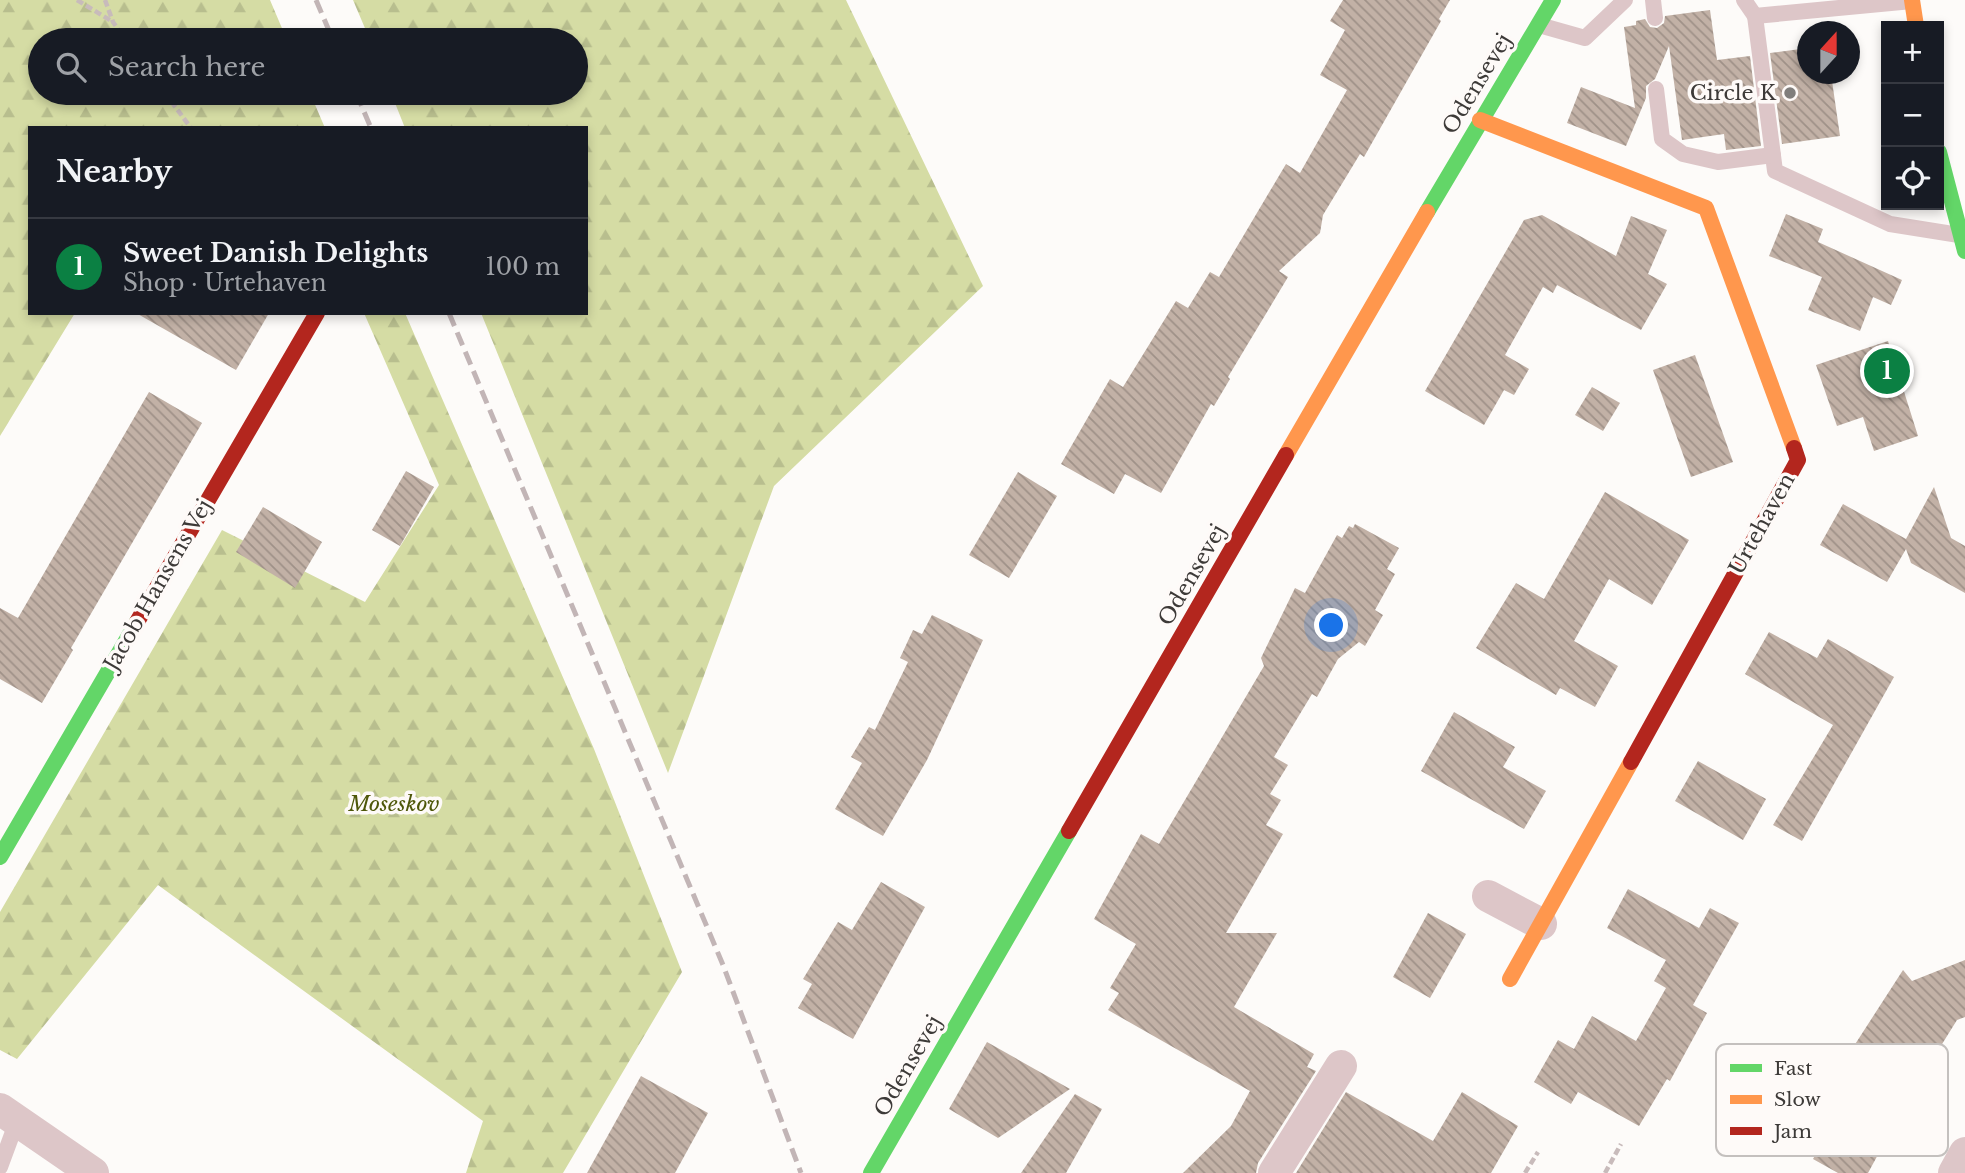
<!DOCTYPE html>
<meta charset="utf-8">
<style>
:root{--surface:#171b24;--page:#242831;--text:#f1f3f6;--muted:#9ea1a6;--line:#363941;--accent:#0b8043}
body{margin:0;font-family:"Libre Baskerville",serif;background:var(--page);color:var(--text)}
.controls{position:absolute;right:21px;top:21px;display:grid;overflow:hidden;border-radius:0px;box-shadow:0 4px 10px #0003}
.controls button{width:63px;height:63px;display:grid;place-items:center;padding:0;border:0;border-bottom:2px solid var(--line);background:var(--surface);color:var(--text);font:35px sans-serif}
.compass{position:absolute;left:1797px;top:21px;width:63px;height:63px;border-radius:50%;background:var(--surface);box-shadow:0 4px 10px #0003;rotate:21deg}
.you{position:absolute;left:1332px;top:626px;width:24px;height:24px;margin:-18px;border:5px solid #fff;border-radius:50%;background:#1a73e8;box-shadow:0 0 0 10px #1a73e833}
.badge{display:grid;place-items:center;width:46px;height:46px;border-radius:50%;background:var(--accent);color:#fff;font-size:23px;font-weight:700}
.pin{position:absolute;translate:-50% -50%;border:4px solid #fff;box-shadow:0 2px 7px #0006}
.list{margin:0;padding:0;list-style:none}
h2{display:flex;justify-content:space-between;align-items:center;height:91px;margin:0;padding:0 28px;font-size:30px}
h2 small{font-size:23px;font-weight:400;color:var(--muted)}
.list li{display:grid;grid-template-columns:46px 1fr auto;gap:21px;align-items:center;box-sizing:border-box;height:98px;padding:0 28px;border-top:2px solid var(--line)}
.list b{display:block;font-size:26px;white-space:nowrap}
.list p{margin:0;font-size:23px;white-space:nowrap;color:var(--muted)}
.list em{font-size:23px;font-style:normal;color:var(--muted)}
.icon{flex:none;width:38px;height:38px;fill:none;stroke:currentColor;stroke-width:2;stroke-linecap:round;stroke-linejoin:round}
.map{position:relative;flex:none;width:1965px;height:1173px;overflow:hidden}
.search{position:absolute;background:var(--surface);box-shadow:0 4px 10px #0003;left:28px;top:28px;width:560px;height:77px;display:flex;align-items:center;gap:18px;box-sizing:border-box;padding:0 24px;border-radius:38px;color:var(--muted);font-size:26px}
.panel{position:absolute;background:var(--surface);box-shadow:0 4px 10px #0003;left:28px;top:126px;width:560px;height:189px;border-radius:0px}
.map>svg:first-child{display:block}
</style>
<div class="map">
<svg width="1965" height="1173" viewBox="0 0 1965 1173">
<defs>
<pattern id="forest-firs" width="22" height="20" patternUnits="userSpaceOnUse" patternTransform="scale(1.75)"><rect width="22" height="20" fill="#d5dca4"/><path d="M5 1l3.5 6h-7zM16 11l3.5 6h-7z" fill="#b8be8e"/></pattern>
<pattern id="building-back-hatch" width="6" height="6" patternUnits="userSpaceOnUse" patternTransform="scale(1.75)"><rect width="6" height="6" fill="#c2b1a6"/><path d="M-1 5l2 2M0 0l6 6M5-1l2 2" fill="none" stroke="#9f9188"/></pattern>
</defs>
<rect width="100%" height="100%" fill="#fdfbf9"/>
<g fill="url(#forest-firs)">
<path d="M0,0H270L287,40H40V93H310L325,128H30V313H75L0,436Z"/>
<path d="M353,0H846L983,286L774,486L668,773L481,313H586V128H405L391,93H576V40H370Z"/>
<path d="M364,313H405L594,749L682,972L563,1173H466L483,1121L158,885L17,1059L0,1050V912L222,530L365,602L439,485Z"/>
</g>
<g fill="url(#building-back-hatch)">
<path d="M1343,0H1450L1439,19L1441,21L1364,157L1360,154L1323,215L1320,233L1279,271L1288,277L1228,377L1230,379L1214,406L1211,404L1161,493L1125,474L1114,494L1061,464L1110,379L1123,387L1176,301L1188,308L1210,272L1219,277L1286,164L1300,173L1347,90L1320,75L1345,30L1330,21Z"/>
<path d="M1710,10L1717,60L1750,56L1761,146L1726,150L1724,134L1682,140L1669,46L1655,79L1646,86V98L1626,146L1567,123L1581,87L1635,108L1624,27L1636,25V21L1645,19L1650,27L1657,28L1664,23L1665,16Z"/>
<path d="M1808,48V74H1831L1840,136L1782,144L1770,53Z"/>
<path d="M1786,214L1823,229L1818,242L1902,280L1891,305L1873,297L1860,331L1808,310L1822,277L1769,256Z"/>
<path d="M1542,215L1616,256L1631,216L1667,230L1648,274L1667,284L1641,330L1557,285L1553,293L1543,287L1505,355L1529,369L1514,395L1504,390L1484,425L1425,391L1524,220Z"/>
<path d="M136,313H269L236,370Z"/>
<path d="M1888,341L1918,436L1874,451L1863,417L1837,426L1816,365Z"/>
<path d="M1695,355L1733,462L1691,477L1653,370Z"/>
<path d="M1592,387L1620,403L1603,431L1575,415Z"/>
<path d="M149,392L202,423L71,648L73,650L42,703L0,679V608L18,618Z"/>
<path d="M406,471L434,487L400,546L372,530Z"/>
<path d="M1018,472L1057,496L1009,578L969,555Z"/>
<path d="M1934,487L1951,538L1965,546V593L1911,563L1906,549L1887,582L1820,545L1843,504L1906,539Z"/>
<path d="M1605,492L1689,540L1652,605L1609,579L1574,641L1618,666L1595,707L1560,688L1556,695L1476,648L1516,583L1544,599Z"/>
<path d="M263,507L322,542L295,588L236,552Z"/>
<path d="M1355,524L1399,548L1387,569L1395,574L1375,610L1383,615L1365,646L1359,642L1338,659L1317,697L1312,694L1274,757L1288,765L1270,794L1281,800L1266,825L1283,834L1226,933H1277L1234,1007L1314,1054L1307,1067L1316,1071L1258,1163L1256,1173H1183L1231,1126L1250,1091L1108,1010L1119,993L1110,988L1136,944L1094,919L1141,834L1159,844L1264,666L1261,658L1295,588L1305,593L1337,535L1342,538L1349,526L1353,528Z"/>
<path d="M932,615L983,640L927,760L883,836L835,809L862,763L851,757L869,727L875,730L908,662L900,658L913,630L922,634Z"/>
<path d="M1769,632L1817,658L1828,639L1894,677L1802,841L1773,825L1833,725L1745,674Z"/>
<path d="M1454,712L1515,747L1503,767L1546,791L1524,829L1421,771Z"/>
<path d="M1698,761L1766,799L1743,840L1675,801Z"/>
<path d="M881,882L925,907L853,1039L798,1008L812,984L803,979L838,922L852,930Z"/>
<path d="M1628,889L1699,928L1710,908L1739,923L1693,1005L1707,1013L1670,1081L1667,1079L1639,1126L1578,1092L1571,1104L1534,1082L1558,1040L1574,1049L1592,1016L1636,1041L1666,988L1654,981L1666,960L1607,928Z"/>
<path d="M1428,913L1466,934L1430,998L1393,977Z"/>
<path d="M1965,960V1017L1957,1020L1911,1094L1868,1173H1838L1813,1159L1868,1058L1852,1049L1903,970L1912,981Z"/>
<path d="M987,1042L1070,1089L998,1138L949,1109Z"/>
<path d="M641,1076L708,1113L675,1173H587Z"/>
<path d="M1346,1092L1433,1141L1462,1092L1518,1126L1491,1173H1296Z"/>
<path d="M1075,1094L1102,1109L1066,1173H1021Z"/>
</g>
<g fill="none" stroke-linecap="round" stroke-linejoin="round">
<g stroke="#c8bbbb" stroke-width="4.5" stroke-dasharray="7 3.5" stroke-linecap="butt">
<path d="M77,0L113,22"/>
<path d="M105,0L113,22L126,40"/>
<path d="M165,93L191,128"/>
<path d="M1525,1173L1538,1152"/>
<path d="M1605,1173L1621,1144"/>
</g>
<g stroke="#ddc6c8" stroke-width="16">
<path d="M1653,0L1655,18"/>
<path d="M1744,0L1755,16"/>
<path d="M1912,1L1755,16L1775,171L1890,224L1959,235"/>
<path d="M1539,25L1585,38L1625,0"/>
<path d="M1656,89L1662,139L1683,154L1718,162L1773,155"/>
<path d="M0,1167L17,1121"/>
</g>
<g stroke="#ddc6c8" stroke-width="32">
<path d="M1488,896L1541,924"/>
<path d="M0,1109L93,1173"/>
<path d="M1274,1173L1341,1066"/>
<path d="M1954,1173L1965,1153"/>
</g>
<g stroke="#63d668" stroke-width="16">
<path d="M1939,152L1965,251"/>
<path d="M1427,212L1553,0"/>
<path d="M0,857L137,622"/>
<path d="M871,1173L1069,831"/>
</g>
<g stroke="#ff974d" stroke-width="16">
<path d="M1912,0L1916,26"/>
<path d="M1480,120L1706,208L1794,448"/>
<path d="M1286,455L1427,212"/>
<path d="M1510,979L1631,762"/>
</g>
<g stroke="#b3261e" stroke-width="16">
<path d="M137,622L317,313"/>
<path d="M1631,762L1798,460L1794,448"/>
<path d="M1069,831L1286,455"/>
</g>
<g stroke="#c2b5b6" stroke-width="5" stroke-dasharray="14 7" stroke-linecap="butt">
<path d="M316,0L333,40"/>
<path d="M356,93L371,128"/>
<path d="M449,313L723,965L801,1173"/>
</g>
</g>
<circle fill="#807e7c" stroke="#fefaf8" stroke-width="2.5" cx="1790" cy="93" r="7"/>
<g text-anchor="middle" stroke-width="7" stroke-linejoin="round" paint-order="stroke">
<g font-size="21" fill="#3d3a38" stroke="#fefaf8">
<text transform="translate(1477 84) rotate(-59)" y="7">Odensevej</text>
<text transform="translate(1762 524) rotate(-61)" y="7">Urtehaven</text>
<text transform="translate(1192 575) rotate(-60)" y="7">Odensevej</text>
<text transform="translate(158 585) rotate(-60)" y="7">Jacob Hansens Vej</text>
<text transform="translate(908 1066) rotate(-60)" y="7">Odensevej</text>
</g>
<g font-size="21" fill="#3d3a38" stroke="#fefaf8" text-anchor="end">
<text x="1776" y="100">Circle K</text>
</g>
<g font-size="21" font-style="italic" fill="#4e5709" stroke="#fefaf8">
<text x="394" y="811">Moseskov</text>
</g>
</g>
<rect x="1716" y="1044" width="232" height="112" rx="10" fill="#fefaf8" stroke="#c4c0be" stroke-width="2"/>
<rect x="1730" y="1064" width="32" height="8" fill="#63d668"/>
<rect x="1730" y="1095" width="32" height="9" fill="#ff974d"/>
<rect x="1730" y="1127" width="32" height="8" fill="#b3261e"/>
<g font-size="19" fill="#3d3a38">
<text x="1774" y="1075">Fast</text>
<text x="1774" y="1106">Slow</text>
<text x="1774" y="1138">Jam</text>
</g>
</svg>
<div class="controls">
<button>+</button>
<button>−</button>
<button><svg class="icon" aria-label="locate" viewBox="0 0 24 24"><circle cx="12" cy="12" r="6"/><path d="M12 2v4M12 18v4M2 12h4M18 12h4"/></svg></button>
</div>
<svg class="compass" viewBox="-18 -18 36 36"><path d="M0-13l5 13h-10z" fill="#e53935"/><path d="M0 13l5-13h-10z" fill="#9ea1a6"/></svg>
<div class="you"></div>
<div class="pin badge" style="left:1887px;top:371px">1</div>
<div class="search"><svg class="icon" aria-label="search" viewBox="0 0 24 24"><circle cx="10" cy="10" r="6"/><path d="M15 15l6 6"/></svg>Search here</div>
<section class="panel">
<h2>Nearby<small></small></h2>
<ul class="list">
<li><span class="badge">1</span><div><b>Sweet Danish Delights</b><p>Shop · Urtehaven</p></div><em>100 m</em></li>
</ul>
</section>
</div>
